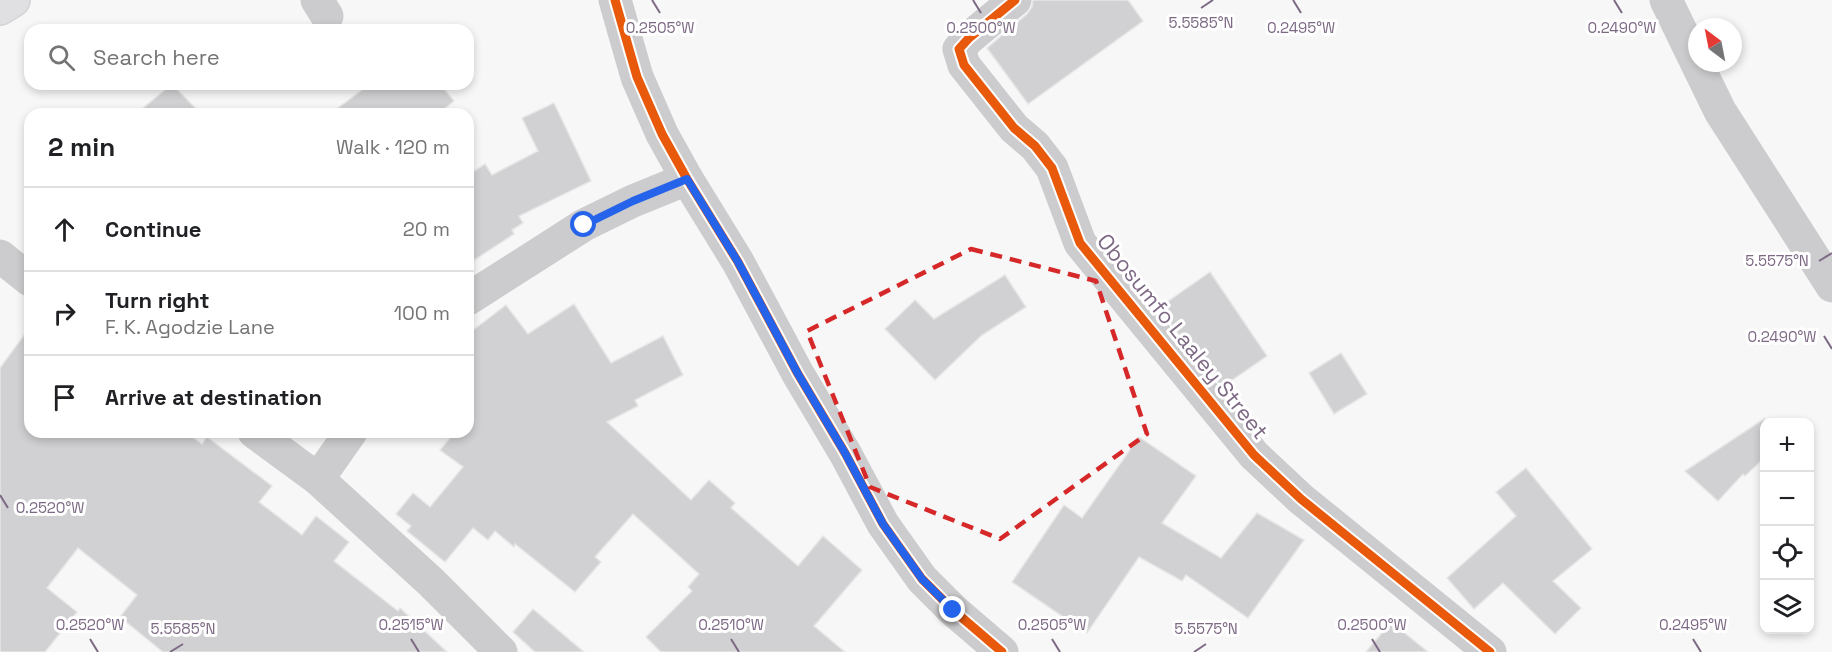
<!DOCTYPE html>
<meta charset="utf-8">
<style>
:root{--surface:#fff;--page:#f2f2f2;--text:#202124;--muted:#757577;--line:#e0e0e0}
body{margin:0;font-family:"Space Grotesk",sans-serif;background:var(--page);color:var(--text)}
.controls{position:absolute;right:18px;bottom:18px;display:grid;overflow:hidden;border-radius:12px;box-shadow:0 3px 9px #0003}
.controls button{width:54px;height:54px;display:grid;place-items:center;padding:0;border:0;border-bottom:2px solid var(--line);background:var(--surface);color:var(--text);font:30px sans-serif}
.compass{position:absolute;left:1688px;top:18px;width:54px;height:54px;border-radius:50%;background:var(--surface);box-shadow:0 3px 9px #0003;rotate:328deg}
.stop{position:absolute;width:18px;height:18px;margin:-14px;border:4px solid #2563eb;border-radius:50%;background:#fff}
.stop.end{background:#2563eb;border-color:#fff;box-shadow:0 2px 6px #0008}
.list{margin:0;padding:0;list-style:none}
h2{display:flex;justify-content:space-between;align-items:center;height:78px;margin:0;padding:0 24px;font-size:26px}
h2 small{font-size:20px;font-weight:400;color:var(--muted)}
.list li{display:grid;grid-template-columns:39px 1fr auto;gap:18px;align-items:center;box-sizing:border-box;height:84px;padding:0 24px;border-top:2px solid var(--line)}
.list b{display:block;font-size:22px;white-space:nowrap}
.list p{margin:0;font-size:20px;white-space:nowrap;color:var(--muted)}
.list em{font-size:20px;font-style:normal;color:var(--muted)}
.icon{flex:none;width:33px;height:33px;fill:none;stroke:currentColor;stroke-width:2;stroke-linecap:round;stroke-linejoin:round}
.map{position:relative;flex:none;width:1832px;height:652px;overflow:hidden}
.search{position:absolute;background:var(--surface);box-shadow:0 3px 9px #0003;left:24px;top:24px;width:450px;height:66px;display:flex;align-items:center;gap:15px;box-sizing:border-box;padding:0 21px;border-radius:18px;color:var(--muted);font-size:22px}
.panel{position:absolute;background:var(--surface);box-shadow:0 3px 9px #0003;left:24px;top:108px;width:450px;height:330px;border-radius:18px}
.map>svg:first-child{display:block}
</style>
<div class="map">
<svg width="1832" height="652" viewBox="0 0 1832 652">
<rect width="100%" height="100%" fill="#f6f7f6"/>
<g fill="#d1d0d2" stroke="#e6e6e6" stroke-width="1.5">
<path d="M1033,0H1128L1143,21L1028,104L987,48L1027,14L1032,7Z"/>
<path d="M172,84L201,114H136Z"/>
<path d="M370,84H440L454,101L438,114H330Z"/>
<path d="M554,103L591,181L519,216L523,223L512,230L514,234L468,264V175L485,164L492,175L538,151L522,118Z"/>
<path d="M1210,272L1267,356L1222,387L1176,331L1160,307Z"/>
<path d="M1005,275L1026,307L982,335L935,380L885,329L915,300L934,319Z"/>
<path d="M574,304L611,363L663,336L683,375L635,400L638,406L607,422L691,500L709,480L735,503L731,508L798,566L823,536L862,570L814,626L845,652H661L646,637L692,591L688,587L699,574L633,514L595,557L601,562L575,592L515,544L514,547L495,531L488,540L473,528L445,562L407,531L411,526L396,514L413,493L430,507L463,467L440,450L455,432H468V334L506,305L528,334Z"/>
<path d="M30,327V432H186L202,444L207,437L272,486L259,502L302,535L316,516L349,542L334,561L398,611L400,608L447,652H163L120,617L137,595L78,548L47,588L77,612L45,652H0V368Z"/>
<path d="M1341,353L1367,394L1334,414L1309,373Z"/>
<path d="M1764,419V458L1745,476L1743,474L1718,501L1685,471Z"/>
<path d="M1139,437L1196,476L1162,523L1221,558L1257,513L1304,540L1248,618L1186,575L1182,581L1139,557L1087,633L1012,582L1064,505L1082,518Z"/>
<path d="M1526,468L1592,549L1553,581L1581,608L1555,634L1503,583L1474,609L1447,578L1516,516L1496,492Z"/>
<path d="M533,609L584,652H535L513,632Z"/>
<path d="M1391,622L1428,652H1366Z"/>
</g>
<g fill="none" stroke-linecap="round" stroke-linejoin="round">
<defs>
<path id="major" d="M0,8L13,0"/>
</defs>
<use href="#major" stroke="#d4d4d5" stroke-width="36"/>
<g stroke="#cccbcd" stroke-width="33">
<path d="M317,0L327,16"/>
<path d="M615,0L637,77L662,134L687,179L738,262L798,374L845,453L883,524L922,579L953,610L1002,652"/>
<path d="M1015,0L969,38L959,49L964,65L1014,128L1035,146L1052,168L1080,243L1254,455L1301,499L1490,652"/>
<path d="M1666,0L1720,111L1832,286"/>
<path d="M0,256L30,280"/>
<path d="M468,299L584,225L633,201L687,179"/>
<path d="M254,432L318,479L431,582L501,652"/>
<path d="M318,479L351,432"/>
</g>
<use href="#major" stroke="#e0dfe1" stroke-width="33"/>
<defs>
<g id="cycleway">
<path d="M615,0L637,77L662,134L687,179L738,262L798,374L845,453L883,524L922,579L953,610L1002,652"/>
<path d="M1015,0L969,38L959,49L964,65L1014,128L1035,146L1052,168L1080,243L1254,455L1301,499L1490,652"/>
</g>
</defs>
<use href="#cycleway" stroke="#fff" stroke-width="13"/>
<use href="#cycleway" stroke="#e8590c" stroke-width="9"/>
</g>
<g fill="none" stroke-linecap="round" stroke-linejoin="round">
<path stroke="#2563eb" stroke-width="8" d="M584,225L633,201L687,179L738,262L798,374L845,453L883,524L922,579L953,610"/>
</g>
<path fill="none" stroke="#d62828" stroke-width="4.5" stroke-dasharray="12 8" stroke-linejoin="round" d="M971,249L1096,281L1147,434L1000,539L870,487L807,331Z"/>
<path fill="none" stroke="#7d6984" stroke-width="2" d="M652,0L660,13M973,0L981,13M1293,0L1301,13M1614,0L1622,13M1201,8L1213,0M1819,261L1832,253M1824,336L1832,349M0,495L8,508M90,639L98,652M411,639L419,652M731,639L739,652M1052,639L1060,652M1372,639L1380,652M1693,639L1701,652M170,652L183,644M1194,652L1206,644"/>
<g text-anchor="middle" stroke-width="6" stroke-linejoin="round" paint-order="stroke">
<g font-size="22" fill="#7d6984" stroke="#fff">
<text transform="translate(1183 336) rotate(51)" y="8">Obosumfo Laaley Street</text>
</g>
</g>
<g font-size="15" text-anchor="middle" fill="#7d6984" stroke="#fff" stroke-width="6" stroke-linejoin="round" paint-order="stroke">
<text x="1201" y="28">5.5585°N</text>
<text x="660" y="33">0.2505°W</text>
<text x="981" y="33">0.2500°W</text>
<text x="1301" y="33">0.2495°W</text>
<text x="1622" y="33">0.2490°W</text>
<text x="1777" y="266">5.5575°N</text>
<text x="1782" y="342">0.2490°W</text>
<text x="50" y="513">0.2520°W</text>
<text x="90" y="630">0.2520°W</text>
<text x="411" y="630">0.2515°W</text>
<text x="731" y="630">0.2510°W</text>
<text x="1052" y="630">0.2505°W</text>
<text x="1372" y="630">0.2500°W</text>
<text x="1693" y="630">0.2495°W</text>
<text x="183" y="634">5.5585°N</text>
<text x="1206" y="634">5.5575°N</text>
</g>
</svg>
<div class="controls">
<button>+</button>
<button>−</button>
<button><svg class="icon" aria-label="locate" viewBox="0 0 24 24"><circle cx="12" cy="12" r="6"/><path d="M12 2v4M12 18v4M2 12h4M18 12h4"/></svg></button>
<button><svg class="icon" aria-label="layers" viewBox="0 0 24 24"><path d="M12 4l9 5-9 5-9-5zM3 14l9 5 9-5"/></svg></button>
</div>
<svg class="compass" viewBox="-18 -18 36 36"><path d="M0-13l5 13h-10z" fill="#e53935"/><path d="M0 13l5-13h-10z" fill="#757577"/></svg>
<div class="stop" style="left:584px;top:225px"></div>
<div class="stop end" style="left:953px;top:610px"></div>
<div class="search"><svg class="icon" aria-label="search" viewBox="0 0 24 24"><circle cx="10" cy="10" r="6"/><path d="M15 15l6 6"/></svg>Search here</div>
<section class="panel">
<h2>2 min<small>Walk · 120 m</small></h2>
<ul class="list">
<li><svg class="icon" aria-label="ahead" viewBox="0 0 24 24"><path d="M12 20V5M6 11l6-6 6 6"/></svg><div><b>Continue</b></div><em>20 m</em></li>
<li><svg class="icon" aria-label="right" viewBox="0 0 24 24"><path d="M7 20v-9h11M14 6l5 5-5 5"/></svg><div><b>Turn right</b><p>F. K. Agodzie Lane</p></div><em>100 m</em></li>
<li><svg class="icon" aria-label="arrive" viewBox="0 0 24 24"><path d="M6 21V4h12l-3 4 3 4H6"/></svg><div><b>Arrive at destination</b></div></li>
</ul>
</section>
</div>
